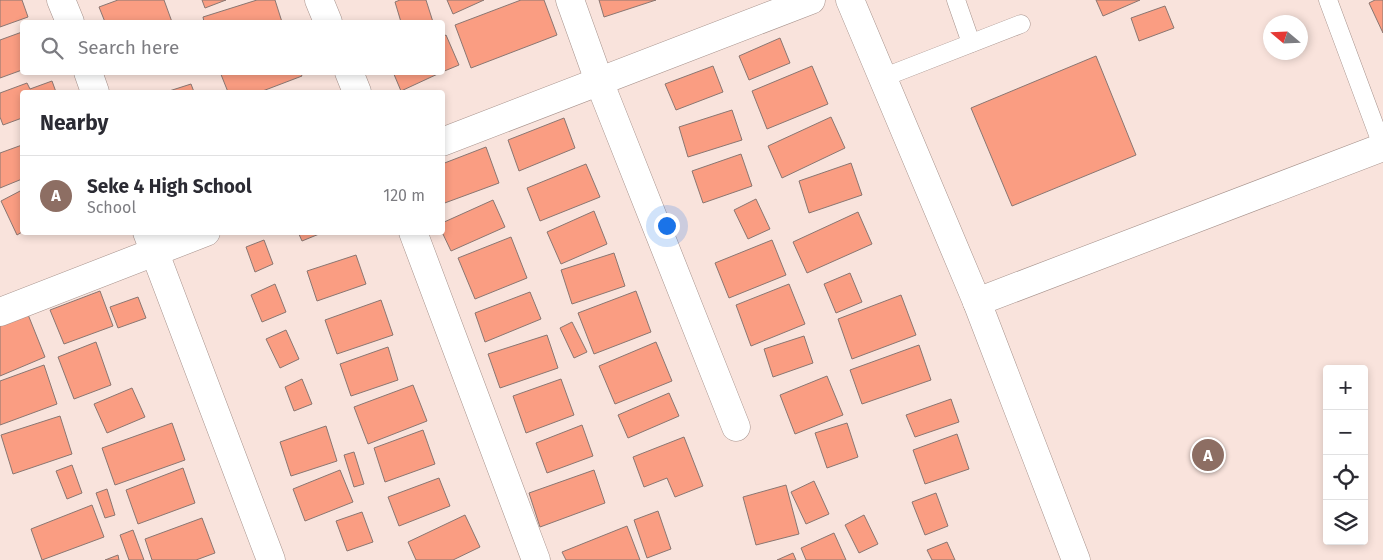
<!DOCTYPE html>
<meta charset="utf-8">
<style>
:root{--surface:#fff;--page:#f2f2f3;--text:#2b2b33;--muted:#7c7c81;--line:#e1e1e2;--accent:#7c3aed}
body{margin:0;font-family:"Fira Sans",sans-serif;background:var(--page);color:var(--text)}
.controls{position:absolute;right:15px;bottom:15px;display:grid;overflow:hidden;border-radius:5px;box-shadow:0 2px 8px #0003}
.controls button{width:45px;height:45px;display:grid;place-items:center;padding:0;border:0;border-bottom:1px solid var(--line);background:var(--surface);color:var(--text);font:25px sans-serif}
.compass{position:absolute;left:1263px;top:15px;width:45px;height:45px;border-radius:50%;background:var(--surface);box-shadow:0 2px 8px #0003;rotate:289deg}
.you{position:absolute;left:666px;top:225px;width:18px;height:18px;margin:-12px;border:4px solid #fff;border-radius:50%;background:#1a73e8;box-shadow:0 0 0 8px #1a73e833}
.badge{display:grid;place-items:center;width:32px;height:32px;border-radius:50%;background:var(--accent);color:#fff;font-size:16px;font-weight:700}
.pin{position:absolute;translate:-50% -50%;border:2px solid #fff;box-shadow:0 1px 5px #0006}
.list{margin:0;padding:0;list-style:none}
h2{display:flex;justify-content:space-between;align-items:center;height:65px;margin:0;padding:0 20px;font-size:21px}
h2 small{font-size:16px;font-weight:400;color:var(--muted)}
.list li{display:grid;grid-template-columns:32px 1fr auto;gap:15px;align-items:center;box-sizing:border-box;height:80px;padding:0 20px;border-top:1px solid var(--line)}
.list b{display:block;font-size:19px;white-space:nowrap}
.list p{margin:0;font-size:16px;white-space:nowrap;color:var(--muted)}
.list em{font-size:16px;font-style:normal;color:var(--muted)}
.icon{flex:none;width:28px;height:28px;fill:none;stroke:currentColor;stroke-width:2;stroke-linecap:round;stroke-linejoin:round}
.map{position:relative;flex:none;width:1383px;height:560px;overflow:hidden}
.search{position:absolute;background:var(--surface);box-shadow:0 2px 8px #0003;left:20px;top:20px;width:425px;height:55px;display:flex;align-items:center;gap:12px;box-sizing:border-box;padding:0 18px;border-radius:5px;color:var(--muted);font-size:19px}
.panel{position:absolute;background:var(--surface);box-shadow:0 2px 8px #0003;left:20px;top:90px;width:425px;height:145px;border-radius:5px}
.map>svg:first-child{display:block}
</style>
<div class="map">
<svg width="1383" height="560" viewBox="0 0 1383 560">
<rect width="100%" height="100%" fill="#f9e3dc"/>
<g fill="#fa9d82" stroke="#8a7671">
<path d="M0,0H22L28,17L0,27Z"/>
<path d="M118,0H164L172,22H105L99,7Z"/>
<path d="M202,0H226L205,8Z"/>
<path d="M257,0H275L282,22H204L203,17Z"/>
<path d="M400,0H426L433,22H401L395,2Z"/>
<path d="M447,0H484L453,14Z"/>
<path d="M521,0H544L557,35L471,68L455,25Z"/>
<path d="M599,0H656L604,17Z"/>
<path d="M1096,0H1140L1103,16Z"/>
<path d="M1375,0H1383V33L1369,3Z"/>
<path d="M1165,6L1174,28L1139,41L1131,18Z"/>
<path d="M22,32V70L0,78V40Z"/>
<path d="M446,35L459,65L442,72V37Z"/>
<path d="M780,38L790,63L749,80L739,56Z"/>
<path d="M1096,56L1136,155L1012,206L971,108Z"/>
<path d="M713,66L723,92L676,110L665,84Z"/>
<path d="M812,66L828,104L767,129L752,91Z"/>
<path d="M220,72H300L302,76L260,92H228Z"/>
<path d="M393,72H442L401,91Z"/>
<path d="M52,81L56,92H22V118L3,125L0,117V93L27,83L30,89Z"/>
<path d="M191,84L194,92H166Z"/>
<path d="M732,110L742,140L688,157L679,127Z"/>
<path d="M831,117L845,148L782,178L768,146Z"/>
<path d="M564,118L575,148L519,171L508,140Z"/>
<path d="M22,145V179L0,188V153Z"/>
<path d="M486,147L499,183L442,204V164Z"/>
<path d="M741,154L752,186L703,203L692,171Z"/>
<path d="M851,163L862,195L809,213L799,181Z"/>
<path d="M586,164L600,197L540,221L527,188Z"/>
<path d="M22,190V232L17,235L1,201Z"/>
<path d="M756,199L770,229L748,239L734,210Z"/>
<path d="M493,200L505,227L451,251L442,232V223Z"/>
<path d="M594,211L607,244L561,264L547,232Z"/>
<path d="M858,212L872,244L807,273L793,242Z"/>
<path d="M298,232H324L302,241Z"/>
<path d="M511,237L527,278L475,299L458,258Z"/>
<path d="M264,240L273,264L255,272L246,247Z"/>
<path d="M772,240L786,275L729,298L715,263Z"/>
<path d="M614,253L625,286L572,304L561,270Z"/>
<path d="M356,255L366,284L317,301L307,271Z"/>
<path d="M850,273L862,302L836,313L824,284Z"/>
<path d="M275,284L286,312L262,322L251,295Z"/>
<path d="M789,284L805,324L751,346L736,305Z"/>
<path d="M100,291L113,326L64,344L50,310Z"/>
<path d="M636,291L651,332L594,354L578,313Z"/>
<path d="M530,292L541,319L485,342L475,313Z"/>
<path d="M901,295L916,335L852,359L838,319Z"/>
<path d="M138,297L146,318L118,328L110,307Z"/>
<path d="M381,300L393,335L337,354L325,320Z"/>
<path d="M27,312L45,357L0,376V323Z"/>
<path d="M572,322L587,352L574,358L560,328Z"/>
<path d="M286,330L299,359L280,368L266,339Z"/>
<path d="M547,335L558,368L500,388L488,354Z"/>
<path d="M804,336L813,363L773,377L764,349Z"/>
<path d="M96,342L111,385L74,399L58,357Z"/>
<path d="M656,342L672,381L615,404L599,366Z"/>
<path d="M919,345L931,380L862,404L850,370Z"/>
<path d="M388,347L398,380L351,396L340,364Z"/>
<path d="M44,365L57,404L0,425V381Z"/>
<path d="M827,376L843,415L795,434L780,395Z"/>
<path d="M302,379L312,404L294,411L285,387Z"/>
<path d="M561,379L574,415L526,433L513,396Z"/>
<path d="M413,385L427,421L368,444L354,407Z"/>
<path d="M132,388L145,417L107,433L94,404Z"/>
<path d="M669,393L679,416L628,438L618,415Z"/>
<path d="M951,399L959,422L915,437L906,415Z"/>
<path d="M60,416L72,454L13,474L1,435Z"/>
<path d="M172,423L185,460L115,485L102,448Z"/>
<path d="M847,423L858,457L827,468L815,433Z"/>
<path d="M582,425L593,456L547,473L536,443Z"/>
<path d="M326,426L337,461L291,476L280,442Z"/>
<path d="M423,430L435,464L385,482L374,448Z"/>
<path d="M957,434L969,469L925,484L913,450Z"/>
<path d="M684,437L703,486L675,497L667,478L644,487L633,457Z"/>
<path d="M354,452L364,484L354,487L344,455Z"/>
<path d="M72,465L82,493L67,499L56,471Z"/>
<path d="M183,468L195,503L138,524L126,490Z"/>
<path d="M340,470L353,502L305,521L293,489Z"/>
<path d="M594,470L605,503L540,527L529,493Z"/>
<path d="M439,478L450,506L399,526L388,497Z"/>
<path d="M814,481L829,514L806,524L791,492Z"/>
<path d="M786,485L799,534L756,545L743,497Z"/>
<path d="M107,489L115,515L105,518L96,493Z"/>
<path d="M936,493L948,526L925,535L912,502Z"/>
<path d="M92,505L104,537L42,560L31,529Z"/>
<path d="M658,511L671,549L647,558L634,520Z"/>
<path d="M362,512L373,542L347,551L336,521Z"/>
<path d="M465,515L480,547L453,560H416L408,542Z"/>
<path d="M864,515L878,544L859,553L845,525Z"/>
<path d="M202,518L215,553L196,560H152L145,539Z"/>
<path d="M627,526L640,560H566L562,552Z"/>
<path d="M133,530L144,560H129L120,535Z"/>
<path d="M834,533L846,560H806L801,548Z"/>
<path d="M947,542L955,560H932L927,550Z"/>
<path d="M793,553L796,560H777Z"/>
<path d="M118,555L119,560H105Z"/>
</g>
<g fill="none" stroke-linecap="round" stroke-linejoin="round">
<defs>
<g id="service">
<path d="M956,0L971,43"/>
<path d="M1328,0L1383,148"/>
<path d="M882,78L1021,24"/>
</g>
<g id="minor">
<path d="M61,0L70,22"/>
<path d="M319,0L328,22"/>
<path d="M570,0L599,81L736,427"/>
<path d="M850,0L977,302L1076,560"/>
<path d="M88,72L95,92"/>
<path d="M349,72L357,92"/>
<path d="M442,142L811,0"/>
<path d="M147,232L271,560"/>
<path d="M413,232L536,560"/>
<path d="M977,302L1383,147"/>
<path d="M0,312L206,232"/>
</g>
</defs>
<use href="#service" stroke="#a6928c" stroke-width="19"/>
<use href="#minor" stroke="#a6928c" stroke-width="29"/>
<use href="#service" stroke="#fff" stroke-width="18"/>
<use href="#minor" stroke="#fff" stroke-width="28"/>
</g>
</svg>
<div class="controls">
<button>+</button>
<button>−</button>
<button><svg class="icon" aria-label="locate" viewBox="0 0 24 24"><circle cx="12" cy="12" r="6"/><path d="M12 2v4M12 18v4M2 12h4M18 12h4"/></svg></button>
<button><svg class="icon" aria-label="layers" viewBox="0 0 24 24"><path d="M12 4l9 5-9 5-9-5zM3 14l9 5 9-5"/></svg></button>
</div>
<svg class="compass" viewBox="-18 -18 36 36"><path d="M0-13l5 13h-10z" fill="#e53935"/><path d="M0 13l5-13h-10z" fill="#7c7c81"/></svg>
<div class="you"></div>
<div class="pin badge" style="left:1208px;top:455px;background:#8d6e63">A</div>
<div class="search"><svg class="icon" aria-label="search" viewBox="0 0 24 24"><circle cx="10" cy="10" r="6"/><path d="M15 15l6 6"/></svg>Search here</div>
<section class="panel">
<h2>Nearby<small></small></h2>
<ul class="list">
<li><span class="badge" style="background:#8d6e63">A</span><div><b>Seke 4 High School</b><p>School</p></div><em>120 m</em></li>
</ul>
</section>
</div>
